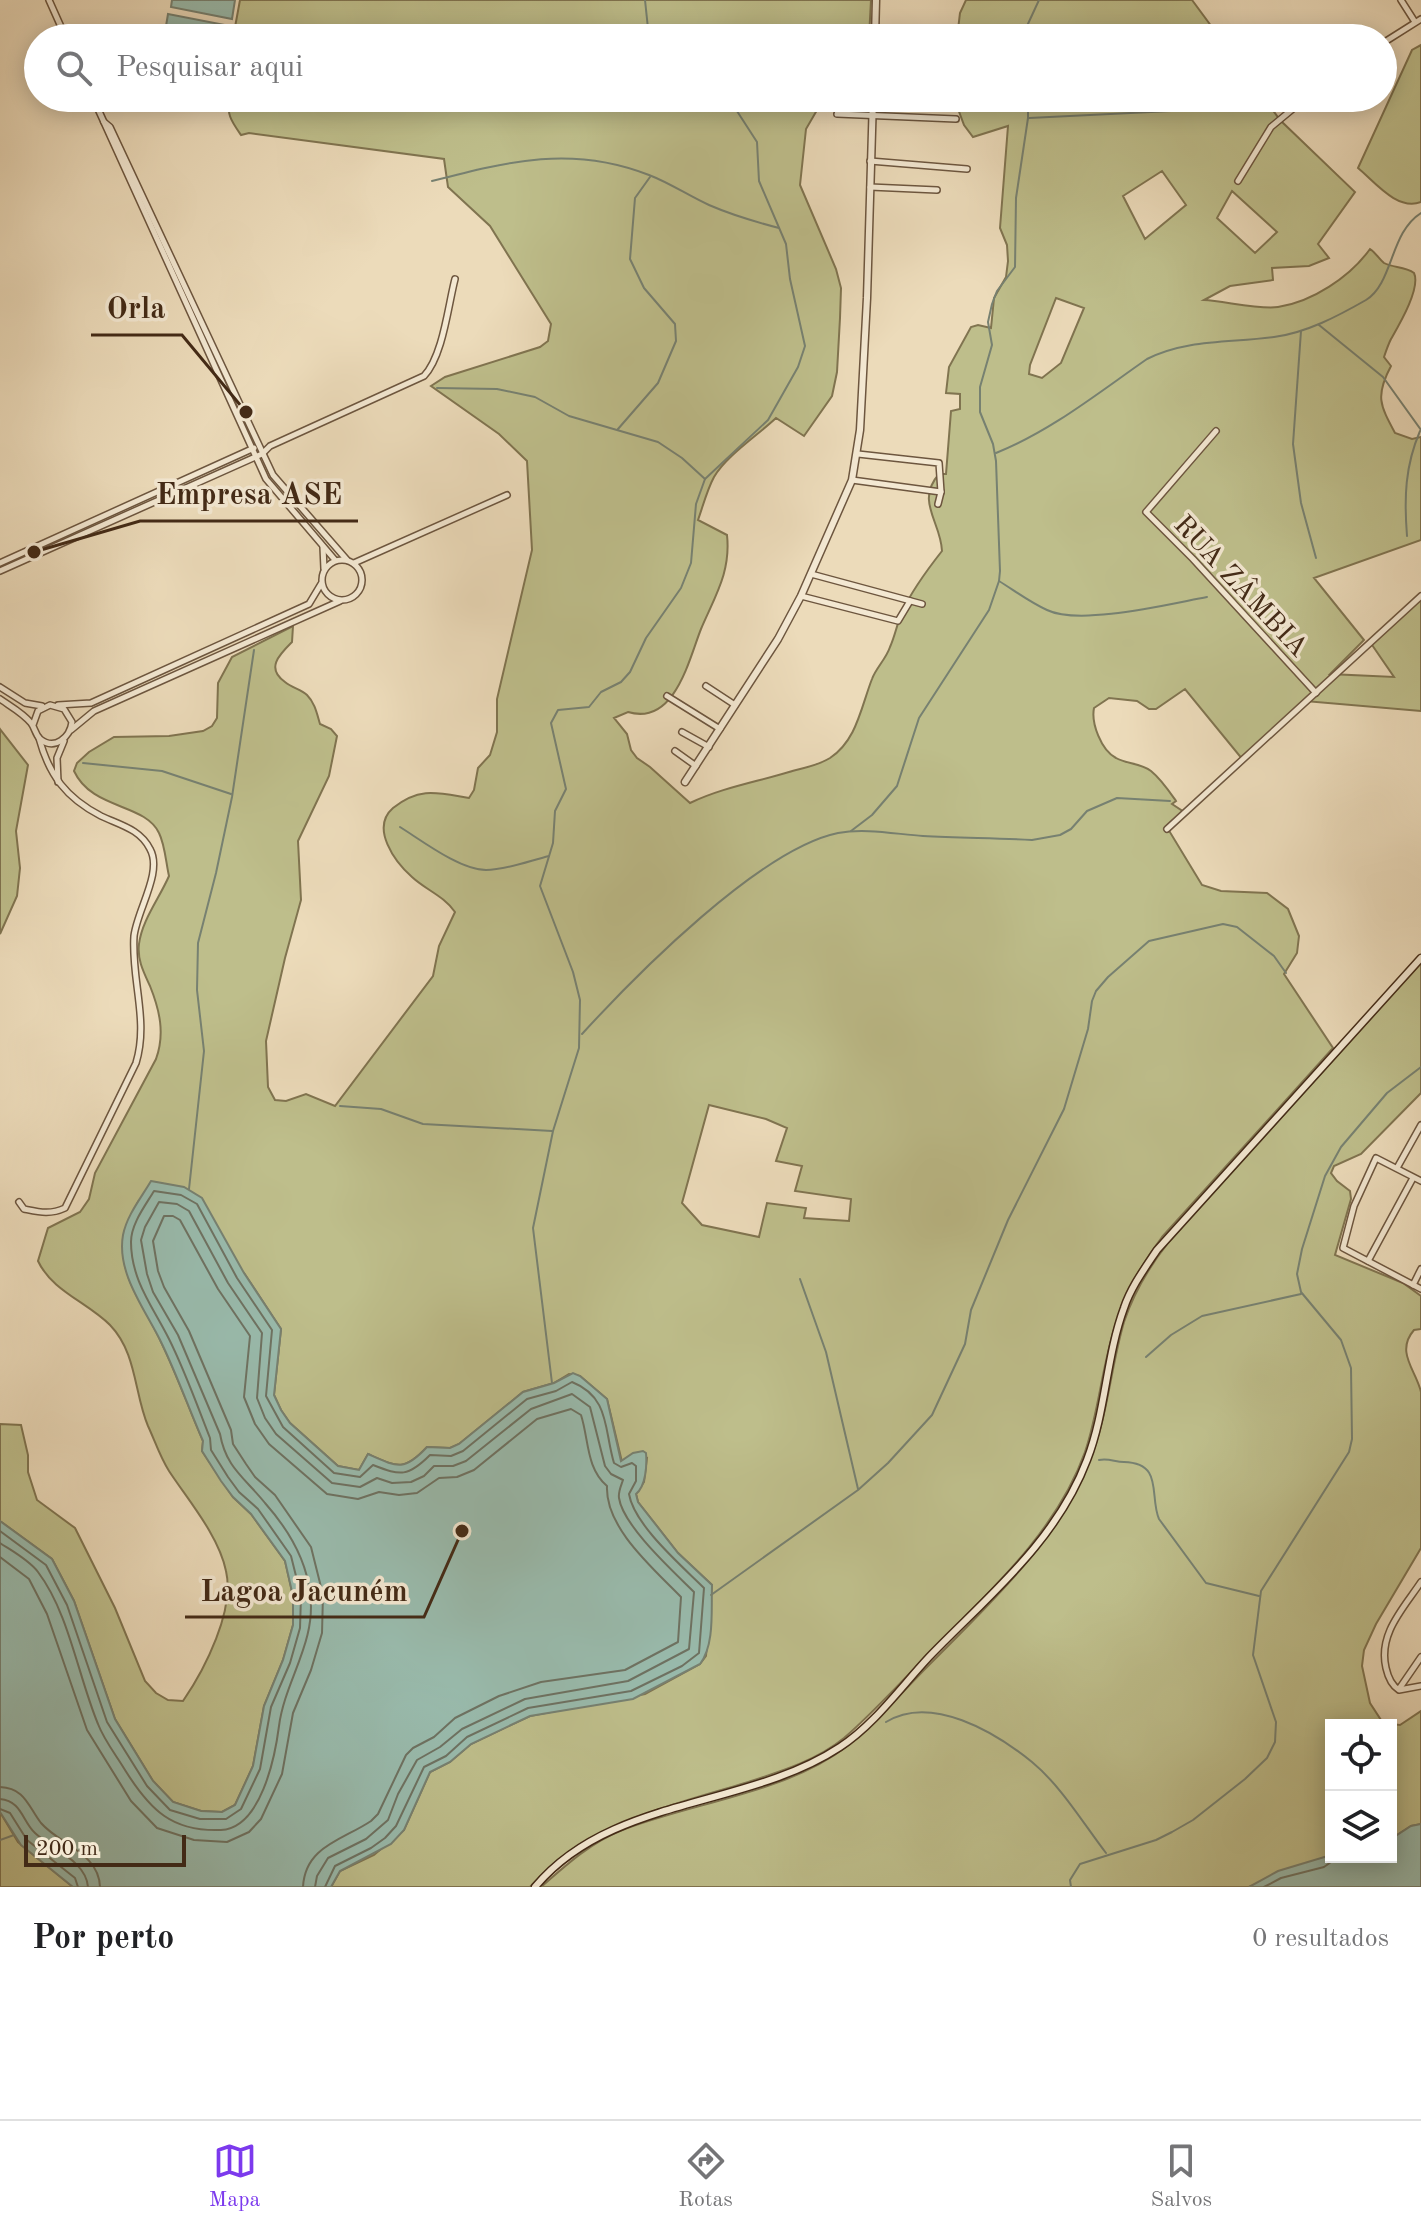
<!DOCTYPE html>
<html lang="pt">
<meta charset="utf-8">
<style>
:root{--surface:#fff;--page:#f2f2f2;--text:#202124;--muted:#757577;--line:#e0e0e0;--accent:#7c3aed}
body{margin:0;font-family:"Old Standard TT",serif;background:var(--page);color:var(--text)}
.controls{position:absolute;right:24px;bottom:24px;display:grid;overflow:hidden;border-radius:0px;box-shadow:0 4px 20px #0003}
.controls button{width:72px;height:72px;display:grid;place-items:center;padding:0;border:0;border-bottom:2px solid var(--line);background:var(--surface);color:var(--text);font:40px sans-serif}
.scale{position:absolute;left:24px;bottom:20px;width:162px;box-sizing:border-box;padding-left:8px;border:4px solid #432a16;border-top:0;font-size:22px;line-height:28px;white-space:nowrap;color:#432a16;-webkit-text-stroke:6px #f3e8d2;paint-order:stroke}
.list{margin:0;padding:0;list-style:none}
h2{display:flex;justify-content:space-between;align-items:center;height:104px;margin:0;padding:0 32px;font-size:34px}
h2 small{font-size:26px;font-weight:400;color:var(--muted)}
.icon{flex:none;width:44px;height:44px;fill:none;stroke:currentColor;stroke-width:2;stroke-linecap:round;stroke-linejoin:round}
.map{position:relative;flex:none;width:1421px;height:1887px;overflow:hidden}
.search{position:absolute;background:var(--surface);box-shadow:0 4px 20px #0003;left:24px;right:24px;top:24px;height:88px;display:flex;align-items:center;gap:20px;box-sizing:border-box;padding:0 28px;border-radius:44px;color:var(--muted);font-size:30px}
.sheet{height:232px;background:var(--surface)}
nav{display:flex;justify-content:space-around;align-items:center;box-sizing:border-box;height:112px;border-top:2px solid var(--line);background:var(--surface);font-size:22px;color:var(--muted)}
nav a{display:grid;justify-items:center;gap:4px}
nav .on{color:var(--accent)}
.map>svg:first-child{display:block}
</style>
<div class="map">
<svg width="1421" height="1887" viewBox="0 0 1421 1887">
<rect width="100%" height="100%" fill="#ecdbba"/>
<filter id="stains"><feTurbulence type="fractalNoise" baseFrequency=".0025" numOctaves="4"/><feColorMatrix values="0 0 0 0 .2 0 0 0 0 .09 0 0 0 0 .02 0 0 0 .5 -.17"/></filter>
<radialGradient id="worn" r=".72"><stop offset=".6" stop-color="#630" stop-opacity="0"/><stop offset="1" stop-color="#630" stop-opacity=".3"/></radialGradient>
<g fill="#bebe8b" stroke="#807450" stroke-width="2" fill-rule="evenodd">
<path d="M240,0H871L869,38H233Z"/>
<path d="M966,0H1192L1220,38H957L960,13Z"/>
<path d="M1421,45V202C1397,211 1375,182 1358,168L1412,50Z"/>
<path d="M231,98H824L806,129L800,185L836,269L841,288L840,318L837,372L832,396L804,436L776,418C758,435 726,456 714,477C707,490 703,506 698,520L727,535C731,572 715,596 701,629C689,659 675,726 628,712L614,718L627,734L631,750L637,758L650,767L690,803C721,788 756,782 789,772C803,768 817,766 830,758C857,740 861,707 872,679C876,668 886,659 890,647C895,636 897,624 902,612C912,590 927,570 942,551C941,522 915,501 939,474H946L951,411L960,409V394L946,393L949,367L971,327L978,325L991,328L994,298L1006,277L1008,261L1007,245L1000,228L1008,126L973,137L964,125L954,98H1264L1280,120L1355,192L1318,244L1329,258L1309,266L1272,268L1273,280L1230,286L1204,300C1224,301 1260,310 1278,307C1312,302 1350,277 1370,249C1376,253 1379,259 1384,263C1393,268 1405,266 1414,273C1421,288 1399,325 1391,339C1388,345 1386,351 1384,357L1391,366C1375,396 1380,405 1395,433L1412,439L1421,437V540L1314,578L1364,640L1330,674L1394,677L1370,642L1421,597V711L1305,701L1243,760L1185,689L1156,709H1149L1137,701L1109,698L1094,708C1091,723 1101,750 1116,758C1126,764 1141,763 1151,771C1161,779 1169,791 1176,801L1172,804L1184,812L1168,829L1202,885L1221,891L1267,893L1288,909L1299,936L1297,953L1284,974L1333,1048L1162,1237C1143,1262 1128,1287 1118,1317C1102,1361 1100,1408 1085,1452C1056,1533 988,1593 930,1652C902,1681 874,1712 844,1738C816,1761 779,1772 745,1783C666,1807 588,1824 530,1887H331L340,1871L374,1855L404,1830L430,1772L450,1762L471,1744L530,1716L645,1694L700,1664L706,1656L712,1585L678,1553L638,1502L636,1494L644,1482L647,1458L622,1462L607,1399L580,1376L569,1374L554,1383L523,1392L459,1444L450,1448L427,1447C404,1472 397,1467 368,1454L359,1470L338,1466L290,1423L281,1410L274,1395L281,1329L244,1273L138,1202C104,1263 137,1290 162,1344C177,1375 189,1409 203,1441L202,1451L233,1497L251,1514L285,1561L293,1596V1625L283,1660L264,1706L253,1766L235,1805L222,1812L201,1811L173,1802L153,1781L115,1719L74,1601L52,1559L0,1521V1424L21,1425L28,1455V1472L37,1500L75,1528L115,1608L145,1681L156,1693L168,1700L183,1701C205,1669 235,1610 226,1571C219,1536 188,1500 169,1471C160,1457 155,1441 148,1426C134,1393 137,1353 110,1325C87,1302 52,1291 38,1261L48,1228L80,1212L89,1199L95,1173L156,1059C165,1034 160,1011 150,986C144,973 137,960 139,944C142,920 159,899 169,876C166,863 165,845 159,833C145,803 92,810 74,771L77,763L89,752L114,737L169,736L203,731L212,726L217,718L218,683L232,657L293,626L292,642C280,654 265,668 285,682C292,688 301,689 307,695C315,703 317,714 320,724L331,729L337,736L329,776L298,841L301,900L285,958L266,1041L268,1087L275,1100L286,1101L306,1094L335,1106L433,976L439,946L455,912C444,896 426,890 412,877C395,862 370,828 393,808C420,786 439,793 469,798L474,790L478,768L490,755L497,732V699L532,550L527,461L499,434L431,386L445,377L540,347L548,341L551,324L490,226L448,187L444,159L249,133L241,135C232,122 225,113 231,98ZM1162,171L1186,205L1145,239L1123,196ZM1232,191L1277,232L1255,253L1217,218ZM1056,298L1084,308L1061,363L1042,378L1029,374L1030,365ZM709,1105L766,1119L787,1128L776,1161L802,1166L795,1191L851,1199L849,1221L804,1218L806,1208L767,1203L759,1237L702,1225L682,1203Z"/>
<path d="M0,729L28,765L16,831L20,868L17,896L0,934Z"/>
<path d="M1421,963V1093L1361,1154L1334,1166L1331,1173L1337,1181L1350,1191L1351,1199L1335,1255L1403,1283L1421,1296V1329L1414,1330C1395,1352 1416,1370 1421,1392V1548L1376,1624L1364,1650L1362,1666L1370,1703L1383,1723L1400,1725L1421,1711V1824L1411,1826L1391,1839V1725H1331V1855L1249,1887H541C565,1866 590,1843 620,1831C690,1803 786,1793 846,1747C876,1723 901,1693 928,1666C990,1603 1059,1541 1091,1457C1108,1414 1111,1366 1124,1322C1134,1292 1149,1267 1168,1243Z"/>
<path d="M0,1812L18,1842L73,1887H0Z"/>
</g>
<g fill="#99bbad" stroke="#778171" stroke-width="2">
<path d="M172,0H235L232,19L171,7Z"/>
<path d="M168,14L230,26L228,38H164Z"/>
<path d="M151,1181L184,1187L202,1198L244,1273L281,1329L274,1395L281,1410L290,1423L338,1466L359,1470L368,1454C397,1467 404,1472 427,1447L450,1448L459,1444L523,1392L554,1383L573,1373L580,1376L607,1399L621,1461L633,1453L643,1451L646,1453C647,1465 646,1486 636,1494L638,1502L678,1553L712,1585C711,1609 715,1645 700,1664L633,1699L530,1716L471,1744L450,1762L430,1772L404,1830L391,1844L340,1871L331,1887H73L21,1845L0,1812V1521L52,1559L74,1601L115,1719L153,1781L173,1802L201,1811L222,1812L235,1805L253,1766L264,1706L283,1660L293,1625V1596L285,1561L251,1514L233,1497L221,1481L202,1451L203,1441C189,1409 177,1375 162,1344C147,1312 116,1274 123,1235C127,1215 141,1198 151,1181Z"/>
<path d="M1421,1824V1887H1249L1278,1871L1331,1855L1391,1857V1839L1411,1826Z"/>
</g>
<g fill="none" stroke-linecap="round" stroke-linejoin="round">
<g stroke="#6e7262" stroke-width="2">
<path d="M0,1531L46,1565L67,1605L107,1722L147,1786L170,1810L200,1819H226L241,1809L260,1769L271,1707L290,1663L300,1628L301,1596L291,1556L258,1509L239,1492L228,1477L211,1450L210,1438C197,1405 185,1371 169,1339C153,1307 131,1280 131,1242C131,1224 145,1206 154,1191L181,1195L197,1204L237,1278L272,1330L266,1396L283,1427L334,1473L360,1477L373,1465C401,1476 408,1477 430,1455L451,1456L463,1451L527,1399L556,1391L572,1382C610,1397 604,1430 614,1463L621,1467L632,1463L636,1466V1481L629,1494C634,1525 682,1566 704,1588L699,1653L682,1666L631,1691L528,1708L467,1737L446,1756L424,1767L396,1826L385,1838L371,1848L335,1866L325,1887"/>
<path d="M0,1543C12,1551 29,1560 38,1572C69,1613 78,1676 98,1724C104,1740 116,1755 125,1770C150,1810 172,1832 221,1830C261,1828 275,1757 279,1726C285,1680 317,1642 310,1593C306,1558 288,1529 265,1503C245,1478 226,1468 220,1434L178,1335L153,1292L147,1274L141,1240L145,1227L159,1202L177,1204L189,1211L228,1283L262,1333L257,1398L265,1418L276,1434L332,1483L360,1487L377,1478L392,1483L411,1482L424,1476L434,1466H453L466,1461L531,1409L572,1394L590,1407L605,1466L611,1474L623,1480C621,1486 618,1492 619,1498C623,1526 674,1572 694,1592L689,1649L628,1681L525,1699L462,1729L440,1747L417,1760L398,1794L388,1820L366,1839L328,1858L317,1876L315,1887"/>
<path d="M0,1557L29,1579L47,1614L87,1730L131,1801L157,1828L194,1840L227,1842L249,1832L261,1819L282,1774L293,1713L311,1670L322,1633L323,1595L311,1547L275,1495L255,1477L246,1464L233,1444L231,1430L189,1331L164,1287L158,1271L153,1241L164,1216H173L180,1220L218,1289L250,1336L244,1397L255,1424L269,1444L327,1494L358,1499L379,1492L399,1495L417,1493L439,1478L457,1477L474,1470L537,1419L571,1409L581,1415C589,1440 586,1468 607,1486C605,1528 654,1569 681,1597L678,1642L625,1670L541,1682L499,1696L455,1718L434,1737L413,1748L406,1755L378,1814L371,1821C343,1840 305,1846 303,1887"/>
<path d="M0,1787C25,1788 28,1806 41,1823C60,1845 99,1853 100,1887"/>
<path d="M0,1799C22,1801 22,1821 35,1833C52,1849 86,1861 88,1887"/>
<path d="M0,1809L10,1813L27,1840L75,1878L78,1887"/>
<path d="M1264,1887L1281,1878L1324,1867L1338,1857"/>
</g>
<g stroke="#778171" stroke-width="2">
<path d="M645,0L649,38"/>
<path d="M1024,38L1027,26L1039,0"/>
<path d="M714,98L735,108L792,98"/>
<path d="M1029,118L1212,109"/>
<path d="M432,181C509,161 573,145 649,175C670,183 689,196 709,205C732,215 756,222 779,228"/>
<path d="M1319,325L1383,377L1421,430"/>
<path d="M1301,331L1293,444L1301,503L1316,558"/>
<path d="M437,388L497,389L535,397L569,416L658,442L682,458L705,479"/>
<path d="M618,429L658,383L676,341L675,324L644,288L630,259L635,198L650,177"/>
<path d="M996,453C1051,431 1098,393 1147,359C1187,339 1230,343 1274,337C1306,333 1338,316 1366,300C1393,284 1390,232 1421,213"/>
<path d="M1407,536C1404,498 1405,466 1420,431"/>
<path d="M999,581C1015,591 1031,603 1047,610C1080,626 1169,604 1207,597"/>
<path d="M83,763L162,771L231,794"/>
<path d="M400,827C421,840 460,870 486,870C506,870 529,861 549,856"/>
<path d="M851,831L872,815L897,786L919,718L989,610L999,581L1000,571L996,461L993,444L980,412V387L992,345L988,322L992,304L997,291L1015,267L1016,198L1028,118V98"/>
<path d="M582,1034C636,975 760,849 838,833C865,828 895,834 923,836C959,838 996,838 1032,840L1060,835L1071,829L1087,811L1117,798L1170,801"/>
<path d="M340,1106L381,1109L423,1124L552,1131"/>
<path d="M189,1189L204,1051L197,990L198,943L216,873L232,797L254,650"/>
<path d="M800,1279L826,1352L858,1489"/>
<path d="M1146,1357L1171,1335L1202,1316L1301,1294"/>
<path d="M552,1383L533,1228L553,1131L579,1048L580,1000L573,972L540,886L553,843L555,811L566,789L551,723L558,710L589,707L601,692L621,682L630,672L646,638L681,588L691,563L696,504L705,479L768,420L798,367L805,346L790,279L786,244L759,181L757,142L735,108"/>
<path d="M1099,1460C1109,1458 1115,1462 1124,1462C1164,1463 1149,1496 1159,1519L1206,1583L1259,1596"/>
<path d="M711,1595L858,1490L888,1463L932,1415L965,1344L971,1310L1008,1220L1064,1109L1088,1029L1092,1001L1096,991L1108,977L1149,941L1223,924L1237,927L1274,956L1286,973"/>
<path d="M886,1722C931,1694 995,1732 1032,1762C1061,1786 1083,1823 1106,1853"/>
<path d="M0,1840L14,1835"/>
<path d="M1071,1887L1070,1880L1080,1864L1156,1840L1172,1832L1193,1820L1245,1779L1267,1758L1275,1742L1276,1722L1253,1655L1261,1591L1349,1452L1352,1439L1351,1368L1341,1340L1301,1292L1297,1274L1302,1249L1325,1176L1341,1147L1387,1093L1421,1067"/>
</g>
<defs>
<g id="minor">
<path d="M49,0L66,38"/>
<path d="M1401,0L1415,22"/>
<path d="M1383,43L1421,19"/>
<path d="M93,98L266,479L335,560"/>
<path d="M837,114L956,119"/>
<path d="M104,122L110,127L273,475L347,560"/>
<path d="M870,161L967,169"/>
<path d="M1238,181L1271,127L1306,98"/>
<path d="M870,187L937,190"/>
<path d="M1216,431L1146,512L1193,559L1316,693"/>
<path d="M858,454L939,463L941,492L938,504"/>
<path d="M852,480L941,492"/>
<path d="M323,547L324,569"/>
<circle cx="342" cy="580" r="20"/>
<path d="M0,563L254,448"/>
<path d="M354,563L507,495"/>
<path d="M0,571L262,454L270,446L424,376C443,356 448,306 455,279"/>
<path d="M811,574L922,604"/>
<path d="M801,596L898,621L910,601"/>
<path d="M706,686L735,705"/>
<path d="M0,687L25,703L42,706"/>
<path d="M667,696L720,729"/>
<path d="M0,699C10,706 23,713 31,723C35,728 35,734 40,739C55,751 70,737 72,722L64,709L50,705L38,711L33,725"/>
<path d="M58,705L91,703L309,604L321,584"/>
<path d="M71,730L94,711L340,601"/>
<path d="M682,732L709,747"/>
<path d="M675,751L696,766"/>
<path d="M58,782L57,758L64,741"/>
<path d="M1167,829L1421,596"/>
<path d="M1397,1168L1421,1125"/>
<path d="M1421,1181L1376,1158L1354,1206L1343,1248L1421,1289"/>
<path d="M19,1202L24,1209C39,1212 50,1215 65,1208L136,1063C149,1021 131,979 134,936C137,910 163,872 150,849C140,829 120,825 101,816C66,798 49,775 39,738"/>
<path d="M1368,1261L1413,1178"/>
<path d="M1413,1285L1421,1269"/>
<path d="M1421,1582C1403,1609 1378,1634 1386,1668C1388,1677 1391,1685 1399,1690L1421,1686"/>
<path d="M1399,1689L1421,1657"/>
</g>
<g id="tertiary">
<path d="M875,38L876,0"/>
<path d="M685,782L778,639L801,596L852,480L860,430L867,298L873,98"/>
</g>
<path id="secondary" d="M535,1887C611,1796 746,1809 840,1747C874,1725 901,1687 929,1657C988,1596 1056,1542 1087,1460C1106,1411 1106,1357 1124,1308C1131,1287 1145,1268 1157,1250L1421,958"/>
</defs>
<use href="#minor" stroke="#6d563f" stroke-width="8"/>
<use href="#tertiary" stroke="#6d563f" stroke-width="9"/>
<use href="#secondary" stroke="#432a16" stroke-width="9"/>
<use href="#minor" stroke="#f3e8d2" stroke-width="5"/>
<use href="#tertiary" stroke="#f3e8d2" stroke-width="6"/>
<use href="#secondary" stroke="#f3e8d2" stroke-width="6"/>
</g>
<g text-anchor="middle" stroke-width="7" stroke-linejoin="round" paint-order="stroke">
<g font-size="28" fill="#432a16" stroke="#f3e8d2">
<text transform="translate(1242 585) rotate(47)" y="10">RUA ZÂMBIA</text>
</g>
</g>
<path fill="none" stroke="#432a16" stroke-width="3" d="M246 412L182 335H91M34 552L140 521H358M462 1531L424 1617H185"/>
<g fill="#432a16" stroke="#f3e8d2" stroke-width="3">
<circle cx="246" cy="412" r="8"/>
<circle cx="34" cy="552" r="8"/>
<circle cx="462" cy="1531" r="8"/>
</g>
<g font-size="30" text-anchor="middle" font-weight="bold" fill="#432a16" stroke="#f3e8d2" stroke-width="7" stroke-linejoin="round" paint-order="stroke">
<text x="136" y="318">Orla</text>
<text x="249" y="504">Empresa ASE</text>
<text x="304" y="1601">Lagoa Jacuném</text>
</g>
<rect width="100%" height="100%" filter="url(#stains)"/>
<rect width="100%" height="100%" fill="url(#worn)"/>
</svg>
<div class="controls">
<button><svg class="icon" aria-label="locate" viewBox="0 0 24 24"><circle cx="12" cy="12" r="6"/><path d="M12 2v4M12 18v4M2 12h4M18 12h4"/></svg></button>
<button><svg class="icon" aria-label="layers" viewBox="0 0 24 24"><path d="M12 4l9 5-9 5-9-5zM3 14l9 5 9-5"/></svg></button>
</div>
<div class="scale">200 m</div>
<div class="search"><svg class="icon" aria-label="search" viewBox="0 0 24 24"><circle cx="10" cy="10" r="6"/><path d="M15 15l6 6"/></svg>Pesquisar aqui</div>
</div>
<section class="sheet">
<h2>Por perto<small>0 resultados</small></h2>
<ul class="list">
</ul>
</section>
<nav>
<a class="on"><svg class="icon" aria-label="map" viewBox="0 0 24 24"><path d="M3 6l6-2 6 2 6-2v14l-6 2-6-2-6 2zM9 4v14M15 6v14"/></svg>Mapa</a>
<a><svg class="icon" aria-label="directions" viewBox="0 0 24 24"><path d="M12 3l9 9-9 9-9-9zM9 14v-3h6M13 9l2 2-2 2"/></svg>Rotas</a>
<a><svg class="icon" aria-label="saved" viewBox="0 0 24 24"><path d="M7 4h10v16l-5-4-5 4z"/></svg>Salvos</a>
</nav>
